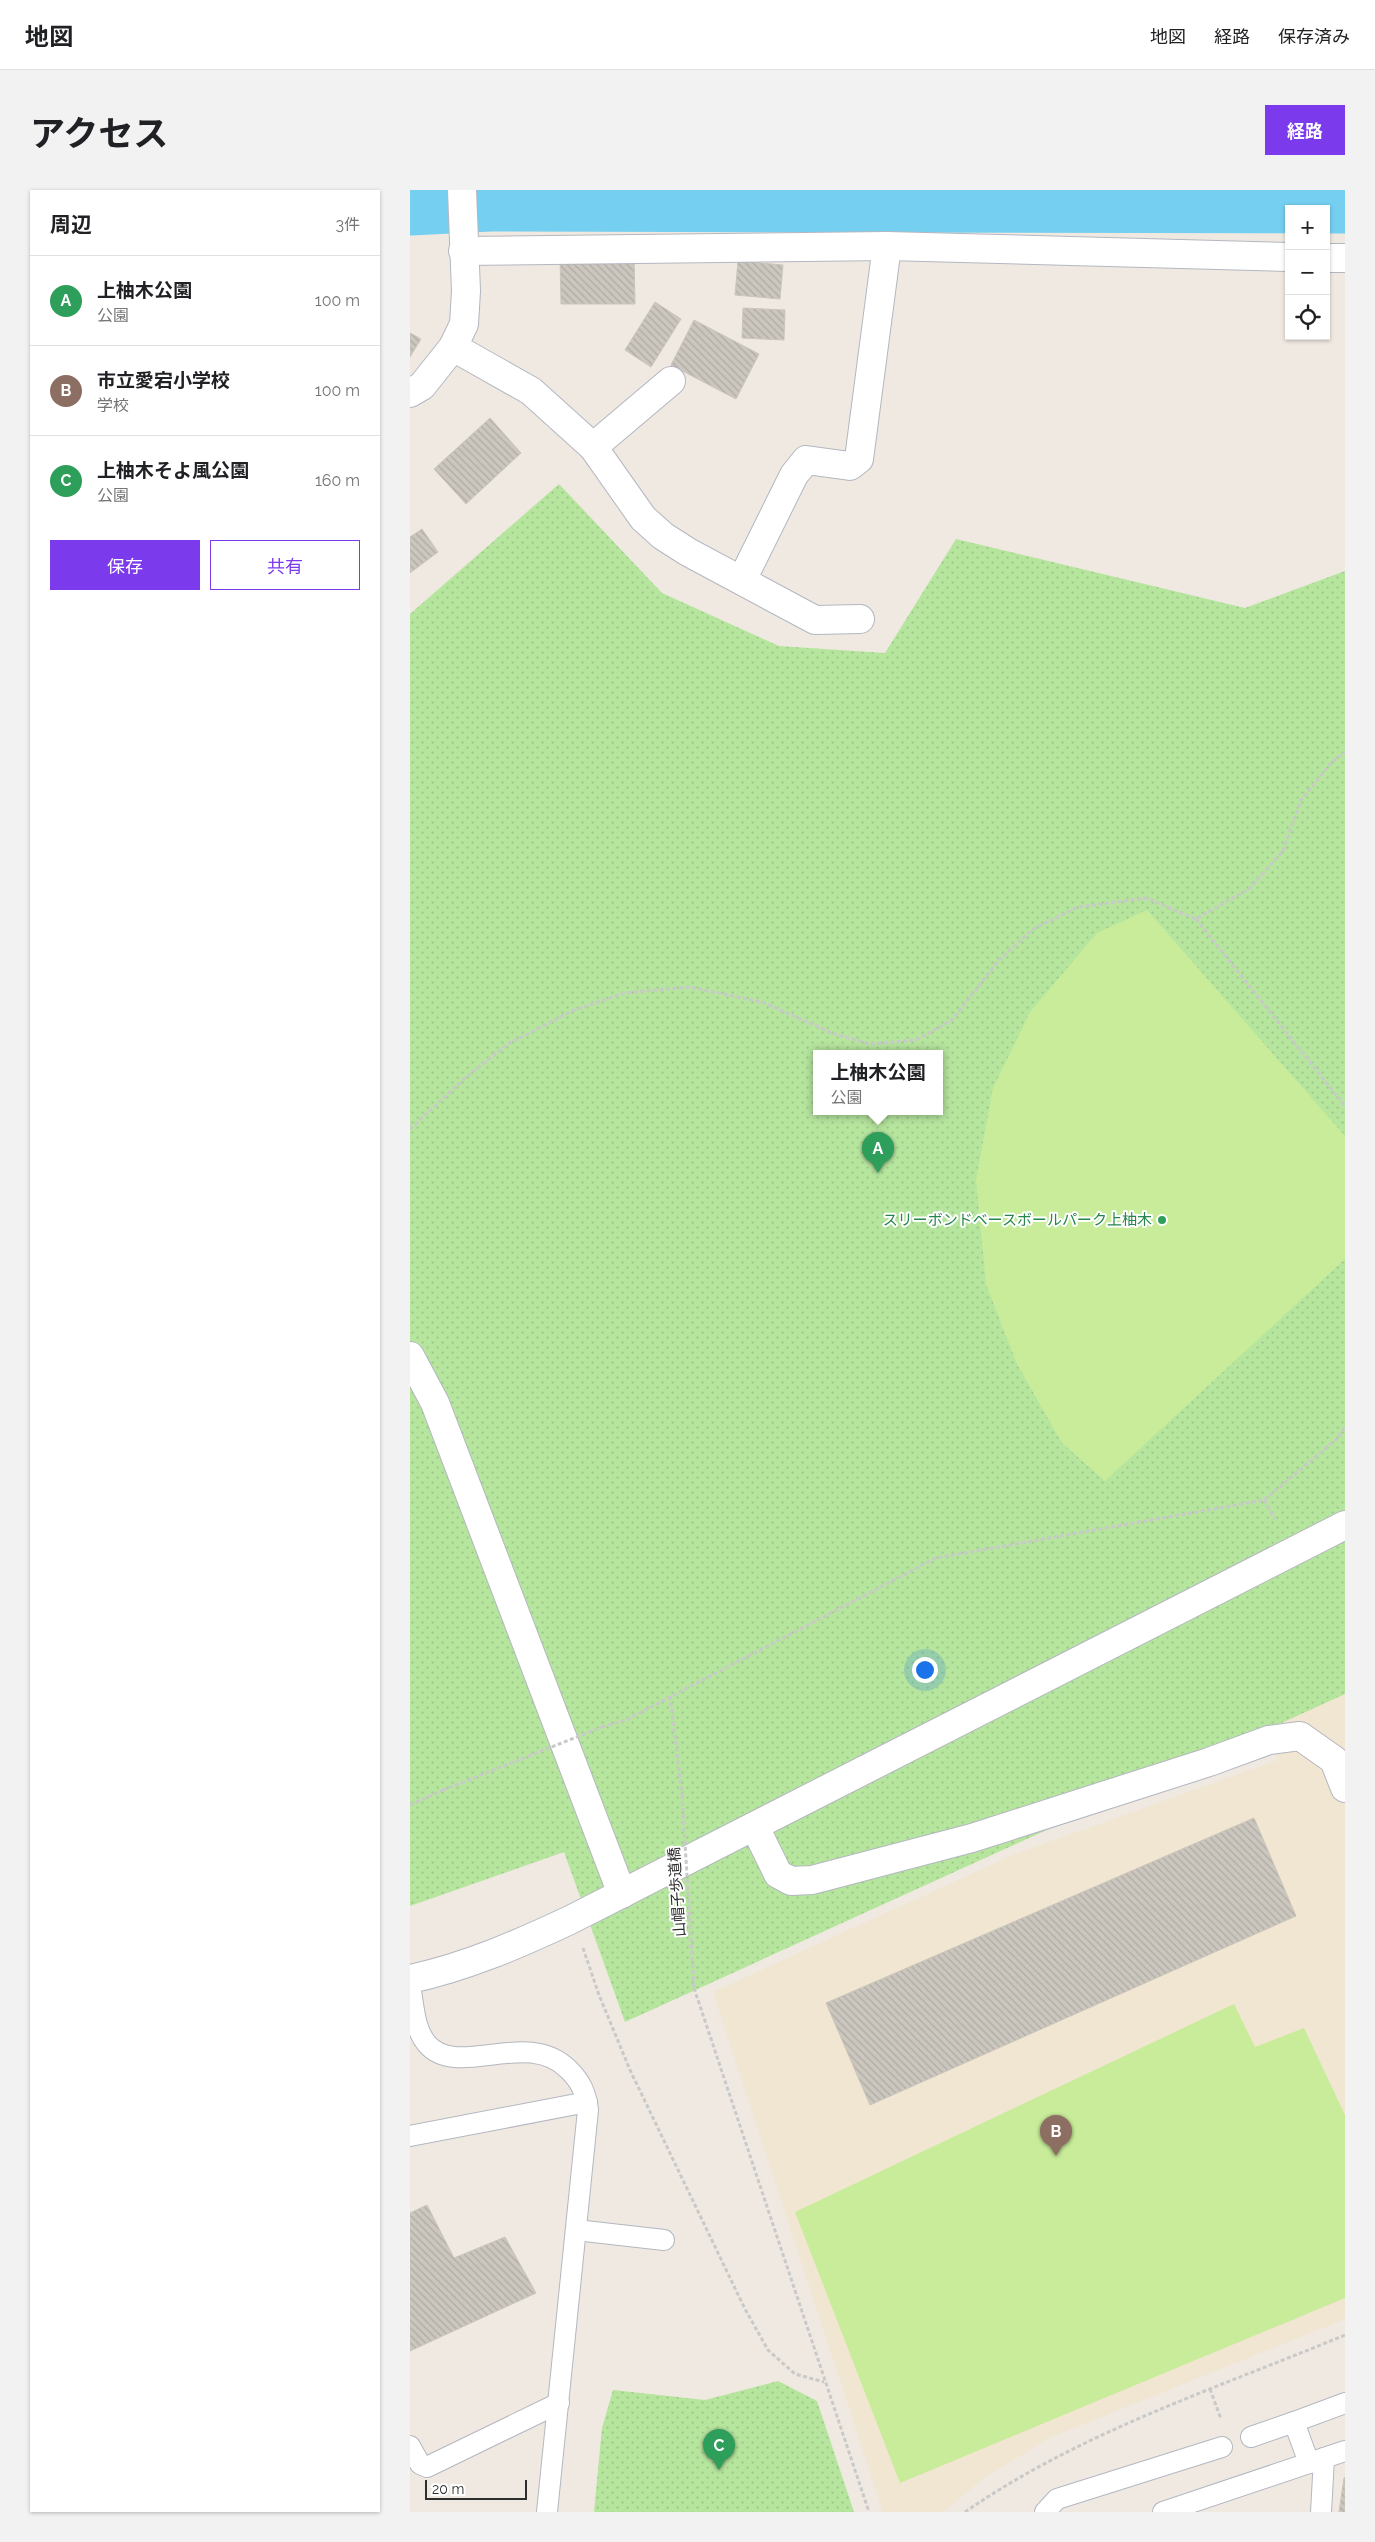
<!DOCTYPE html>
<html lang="ja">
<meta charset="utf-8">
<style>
:root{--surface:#fff;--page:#f2f2f2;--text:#202124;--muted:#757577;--line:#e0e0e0;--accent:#7c3aed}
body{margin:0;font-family:Raleway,"Noto Sans JP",sans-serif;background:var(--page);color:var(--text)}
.controls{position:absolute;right:15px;top:15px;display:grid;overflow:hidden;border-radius:0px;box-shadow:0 1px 4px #0004}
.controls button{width:45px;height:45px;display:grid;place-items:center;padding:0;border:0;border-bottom:1px solid var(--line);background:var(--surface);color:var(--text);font:25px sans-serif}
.scale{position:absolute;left:15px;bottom:12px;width:102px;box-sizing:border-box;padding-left:5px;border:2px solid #2e2e2e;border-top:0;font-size:14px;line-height:18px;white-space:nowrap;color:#2e2e2e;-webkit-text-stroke:4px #fff;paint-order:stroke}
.you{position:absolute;left:514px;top:1479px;width:18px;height:18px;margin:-12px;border:4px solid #fff;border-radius:50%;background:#1a73e8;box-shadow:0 0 0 8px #1a73e833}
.badge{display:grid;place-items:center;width:32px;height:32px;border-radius:50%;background:var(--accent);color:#fff;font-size:16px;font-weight:700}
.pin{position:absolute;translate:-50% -41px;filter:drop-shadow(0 1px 2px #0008)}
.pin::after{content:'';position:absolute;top:26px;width:18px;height:15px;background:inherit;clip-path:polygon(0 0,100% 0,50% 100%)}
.popup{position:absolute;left:403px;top:860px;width:130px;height:65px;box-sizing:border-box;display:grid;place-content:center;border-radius:0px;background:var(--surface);filter:drop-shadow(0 1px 4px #0005);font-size:16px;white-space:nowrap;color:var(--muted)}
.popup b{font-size:19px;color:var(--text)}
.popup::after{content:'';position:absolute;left:50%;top:100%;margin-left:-10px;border:10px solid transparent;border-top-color:var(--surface)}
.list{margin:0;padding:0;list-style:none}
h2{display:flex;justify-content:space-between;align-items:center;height:65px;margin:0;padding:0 20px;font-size:21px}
h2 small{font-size:16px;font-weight:400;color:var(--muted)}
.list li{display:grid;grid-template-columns:32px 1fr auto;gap:15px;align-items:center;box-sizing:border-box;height:90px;padding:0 20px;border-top:1px solid var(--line)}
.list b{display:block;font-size:19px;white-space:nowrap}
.list p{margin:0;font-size:16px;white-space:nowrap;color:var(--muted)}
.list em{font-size:16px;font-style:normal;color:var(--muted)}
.actions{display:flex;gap:10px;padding:15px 20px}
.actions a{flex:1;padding:11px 0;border:1px solid var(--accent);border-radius:0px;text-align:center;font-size:18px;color:var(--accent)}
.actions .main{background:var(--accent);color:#fff}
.icon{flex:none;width:28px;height:28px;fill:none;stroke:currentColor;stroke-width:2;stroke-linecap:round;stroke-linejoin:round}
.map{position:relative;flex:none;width:935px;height:2322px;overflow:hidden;border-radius:0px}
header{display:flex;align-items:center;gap:30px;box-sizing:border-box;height:70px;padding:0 25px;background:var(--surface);border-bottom:1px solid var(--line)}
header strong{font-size:24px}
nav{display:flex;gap:28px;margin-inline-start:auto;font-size:18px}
.intro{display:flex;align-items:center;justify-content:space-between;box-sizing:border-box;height:120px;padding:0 30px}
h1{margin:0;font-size:35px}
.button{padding:12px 22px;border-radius:0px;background:var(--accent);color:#fff;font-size:18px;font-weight:700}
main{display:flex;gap:30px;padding:0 30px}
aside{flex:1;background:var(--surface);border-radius:0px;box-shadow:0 1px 4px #0004}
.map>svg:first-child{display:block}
</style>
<header>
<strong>地図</strong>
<nav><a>地図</a><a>経路</a><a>保存済み</a></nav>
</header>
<div class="intro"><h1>アクセス</h1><a class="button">経路</a></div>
<main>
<aside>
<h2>周辺<small>3件</small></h2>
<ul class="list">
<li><span class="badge" style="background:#2e9e5b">A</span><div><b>上柚木公園</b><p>公園</p></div><em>100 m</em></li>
<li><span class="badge" style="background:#8d6e63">B</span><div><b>市立愛宕小学校</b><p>学校</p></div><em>100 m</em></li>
<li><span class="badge" style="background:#2e9e5b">C</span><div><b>上柚木そよ風公園</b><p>公園</p></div><em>160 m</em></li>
</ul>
<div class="actions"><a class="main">保存</a><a>共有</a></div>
</aside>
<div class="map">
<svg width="935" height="2322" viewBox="0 0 935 2322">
<defs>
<pattern id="park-dots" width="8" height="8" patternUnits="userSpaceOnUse" patternTransform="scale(1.25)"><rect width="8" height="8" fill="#b6e59e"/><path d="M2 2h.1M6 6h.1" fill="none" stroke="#9dc588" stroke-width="1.8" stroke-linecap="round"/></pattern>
<pattern id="building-back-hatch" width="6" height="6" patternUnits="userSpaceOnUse" patternTransform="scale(1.25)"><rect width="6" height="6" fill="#cbc7bf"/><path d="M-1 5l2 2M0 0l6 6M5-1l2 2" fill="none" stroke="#afaba4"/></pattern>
</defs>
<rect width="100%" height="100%" fill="#efe9e1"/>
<path fill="#f0e6d1" d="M935,1492V2129L639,2248L574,2288L533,2322H473L303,1802L605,1664L868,1570L849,1521Z"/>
<g fill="url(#park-dots)" fill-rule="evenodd">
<path d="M149,294L252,403L369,456L475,463L546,349L835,418L935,381V1504L215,1832L154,1662L0,1716V424ZM407,864H529V922H407Z"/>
<path d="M368,2191L407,2211L444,2322H184L192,2238L203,2200L295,2210Z"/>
</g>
<g fill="#c9ec9a">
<path d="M737,720L935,946V1069L695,1291L652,1253L607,1174L576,1094L566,990L583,898L620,822L687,743Z"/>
<path d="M824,1814L845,1857L894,1838L935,1925V2108L490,2293L385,2022Z"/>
</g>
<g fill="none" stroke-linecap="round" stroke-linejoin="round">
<path stroke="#75cff0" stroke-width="61" d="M0,15L80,11L935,13"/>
</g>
<g fill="url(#building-back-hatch)" stroke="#cbc5ba">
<path d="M150,66H224L225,114H151Z"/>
<path d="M328,71L373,75L370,109L325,105Z"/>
<path d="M245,112L271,129L241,177L215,160Z"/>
<path d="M333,118L375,120L374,150L332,148Z"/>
<path d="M284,130L349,164L326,209L261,175Z"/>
<path d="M0,143L11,149L0,167Z"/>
<path d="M80,228L111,263L56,314L24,279Z"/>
<path d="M12,339L28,362L0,383V347Z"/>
<path d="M844,1628L886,1726L460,1915L416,1813Z"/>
<path d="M17,2015L44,2068L95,2047L126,2103L0,2161V2023Z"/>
<path d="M935,2287V2322H929L934,2288Z"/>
</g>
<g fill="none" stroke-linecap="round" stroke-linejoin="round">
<defs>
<g id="service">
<path d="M0,1796C4,1815 4,1839 17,1854C48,1890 117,1837 159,1880C171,1892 176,1903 178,1920L137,2322"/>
<path d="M0,1946L177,1912"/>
<path d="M166,2040L254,2050"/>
<path d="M841,2247L884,2232"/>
<path d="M0,2256L10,2274L17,2277L149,2213"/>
<path d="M899,2273L884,2232L935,2213"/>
<path d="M635,2322L647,2309L812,2257"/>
<path d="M753,2322L935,2261"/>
<path d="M911,2322L914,2268"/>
</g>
<g id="minor">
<path d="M53,61L477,56L879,67"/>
<path d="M916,68H935"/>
<path d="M43,157L121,201L183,257L233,328L253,346L278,362L405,430L450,429"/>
<path d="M0,203L12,196L43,157L54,134L56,101L52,0"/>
<path d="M183,257L261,191"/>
<path d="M332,390L384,285L396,270L440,276L449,269L477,56"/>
<path d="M345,1637L368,1684L381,1691L402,1690L562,1648L799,1572L859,1550L890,1546L924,1570L935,1598"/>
</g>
<g id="tertiary">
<path d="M0,1166L25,1213L212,1704"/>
<path d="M0,1789C56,1777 109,1754 160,1730L935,1335"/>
</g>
</defs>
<use href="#service" stroke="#b4b7c1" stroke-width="22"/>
<use href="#minor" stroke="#b4b7c1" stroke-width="30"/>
<use href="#tertiary" stroke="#b4b7c1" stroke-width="30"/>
<g stroke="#c9c9c9" stroke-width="3" stroke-dasharray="4 2.5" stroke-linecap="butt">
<path d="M786,729L935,916"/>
<path d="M0,939L55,888L98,854L162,821L214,803L279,797L352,812L422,843L460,854L506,850L542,830L589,770L623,739L668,717L736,708L786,729L840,698L873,661L891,610L922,572L935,562"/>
<path d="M854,1310L865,1329"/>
<path d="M260,1506L272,1605"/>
<path d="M192,1537L216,1530L526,1368L854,1310L928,1248L935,1237"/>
<path d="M0,1615L33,1600"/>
<path d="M173,1758L189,1805L220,1880L335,2119L358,2160L385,2184L414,2192"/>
<path d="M284,1798L459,2322"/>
<path d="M800,2199L811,2229"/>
<path d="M555,2322C671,2242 805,2199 935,2145"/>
</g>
<use href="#service" stroke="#fff" stroke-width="20"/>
<use href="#minor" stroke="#fff" stroke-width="28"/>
<use href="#tertiary" stroke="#fff" stroke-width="28"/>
<g stroke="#c9c9c9" stroke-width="3" stroke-dasharray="4 2.5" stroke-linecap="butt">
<path d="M33,1600L192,1537"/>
<path d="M272,1605L284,1798"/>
</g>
</g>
<circle fill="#2e9e5b" stroke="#fff" stroke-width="2" cx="752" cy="1030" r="5"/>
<g text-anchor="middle" stroke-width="4" stroke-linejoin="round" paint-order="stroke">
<g font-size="15" fill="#27864d" stroke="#fff" text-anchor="end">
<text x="742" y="1035">スリーボンドベースボールパーク上柚木</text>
</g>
<g font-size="15" fill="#2e2e2e" stroke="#fff">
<text transform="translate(267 1702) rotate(-94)" y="5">山帽子歩道橋</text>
</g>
</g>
</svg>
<div class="controls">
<button>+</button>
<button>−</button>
<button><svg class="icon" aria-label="locate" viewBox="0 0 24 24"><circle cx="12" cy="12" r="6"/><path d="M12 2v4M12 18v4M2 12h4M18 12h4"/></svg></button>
</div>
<div class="scale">20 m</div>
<div class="you"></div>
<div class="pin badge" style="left:468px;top:983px;background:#2e9e5b">A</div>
<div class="popup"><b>上柚木公園</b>公園</div>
<div class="pin badge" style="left:646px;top:1966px;background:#8d6e63">B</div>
<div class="pin badge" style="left:309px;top:2280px;background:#2e9e5b">C</div>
</div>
</main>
